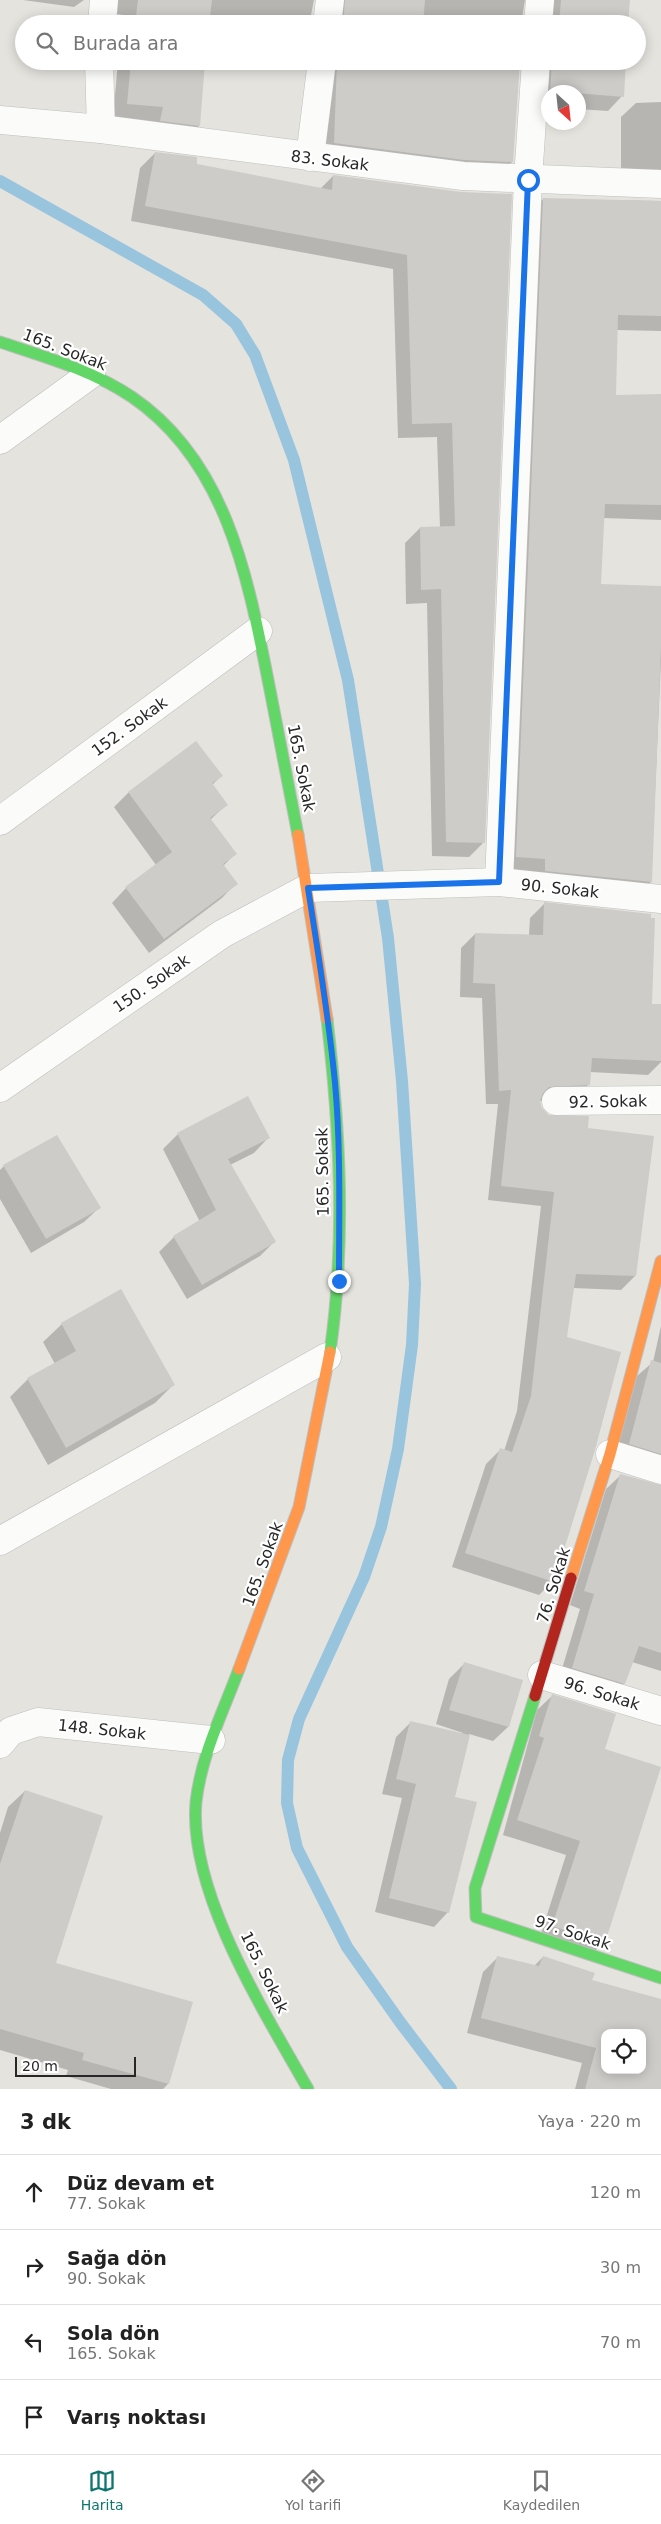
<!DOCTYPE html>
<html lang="tr">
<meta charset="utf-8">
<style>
:root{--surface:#fff;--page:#f6f6f6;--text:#222;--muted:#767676;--line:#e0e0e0;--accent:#0f766e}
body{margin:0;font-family:"DejaVu Sans",sans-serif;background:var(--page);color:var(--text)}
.controls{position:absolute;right:15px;bottom:15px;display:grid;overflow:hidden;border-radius:10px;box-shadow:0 2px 12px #0003}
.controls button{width:45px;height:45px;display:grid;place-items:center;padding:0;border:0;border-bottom:1px solid var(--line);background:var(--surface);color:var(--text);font:25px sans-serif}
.compass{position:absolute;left:541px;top:85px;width:45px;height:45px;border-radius:50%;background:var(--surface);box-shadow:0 2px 12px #0003;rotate:153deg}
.scale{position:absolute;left:15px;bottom:12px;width:121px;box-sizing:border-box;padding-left:5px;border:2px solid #272727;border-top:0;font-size:14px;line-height:18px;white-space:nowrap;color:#272727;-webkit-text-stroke:4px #fff;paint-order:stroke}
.stop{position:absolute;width:15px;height:15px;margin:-11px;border:4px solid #1a73e8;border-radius:50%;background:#fff}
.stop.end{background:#1a73e8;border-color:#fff;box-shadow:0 1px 5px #0008}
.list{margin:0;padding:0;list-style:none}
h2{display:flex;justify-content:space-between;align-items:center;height:65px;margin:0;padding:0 20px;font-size:21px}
h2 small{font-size:16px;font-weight:400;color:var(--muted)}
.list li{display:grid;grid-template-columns:32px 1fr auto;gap:15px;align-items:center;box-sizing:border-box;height:75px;padding:0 20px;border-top:1px solid var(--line)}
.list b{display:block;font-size:19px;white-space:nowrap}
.list p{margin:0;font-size:16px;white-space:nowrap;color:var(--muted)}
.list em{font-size:16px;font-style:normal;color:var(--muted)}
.icon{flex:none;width:28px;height:28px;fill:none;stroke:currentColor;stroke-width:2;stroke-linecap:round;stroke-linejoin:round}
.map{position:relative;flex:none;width:661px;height:2089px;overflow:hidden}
.search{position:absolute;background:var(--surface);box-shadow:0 2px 12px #0003;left:15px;right:15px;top:15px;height:55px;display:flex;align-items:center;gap:12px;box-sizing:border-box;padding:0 18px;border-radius:28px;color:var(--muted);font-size:19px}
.sheet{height:365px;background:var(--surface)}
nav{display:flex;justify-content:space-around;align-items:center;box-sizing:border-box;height:70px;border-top:1px solid var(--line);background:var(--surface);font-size:14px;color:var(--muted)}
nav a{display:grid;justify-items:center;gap:2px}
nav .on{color:var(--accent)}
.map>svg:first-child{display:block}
</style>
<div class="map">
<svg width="661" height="2089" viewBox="0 0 661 2089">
<rect width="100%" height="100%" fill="#e4e3de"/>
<g fill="#0003" fill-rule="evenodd">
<path d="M23,0H84L74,7Z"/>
<path d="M93,0H314L311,15L302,24L208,22V24H122L123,15L104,12Z"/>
<path d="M320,0H525L521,24H330Z"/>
<path d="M529,0H629L627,24H541Z"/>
<path d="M118,61H204L199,126L184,140L146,135L149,121L113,118Z"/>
<path d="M322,61H519L512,162L497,177L320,158Z"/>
<path d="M526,61H625L622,96L608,111L578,109V92H548V107L535,106Z"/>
<path d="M661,102V195L621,182V117L636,103Z"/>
<path d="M155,153L195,166L320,189L333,176L461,193L484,842L469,857L432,856L427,603L406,604L405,543L420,528H440L437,437L398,438L393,269L131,221L140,168Z"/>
<path d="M543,199L661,201V331L617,330L615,397L661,395V520L603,518L599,585L661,588V661L651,882L636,897L501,871L528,214Z"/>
<path d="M196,743L221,776L212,785L226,805L210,820L235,854L223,866L236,883L222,898L149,953L112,903L126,888L156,865L114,807L128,793Z"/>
<path d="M544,904L650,1005L661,1006V1062L648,1075L590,1072L589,1084L575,1099L539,1101L541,1109L548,1116L587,1129L635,1276L621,1290L573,1288L566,1338L553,1581L539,1595L452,1567L486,1464L500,1450L504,1451L517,1411L541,1206L488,1200L498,1104H486L482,998L460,997L461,948L475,934L529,935L530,918Z"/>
<path d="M178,1134L268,1138L254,1153L230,1165L275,1241L260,1256L187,1299L159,1252L174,1237L200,1222L163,1149Z"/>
<path d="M4,1166L99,1208L84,1222L31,1253L0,1199V1170Z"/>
<path d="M120,1291L173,1385L155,1403L48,1465L10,1397L28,1379L55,1364L43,1342L62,1324Z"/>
<path d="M661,1326V1479L615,1458L637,1376L653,1362Z"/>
<path d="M621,1475L661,1486V1671L632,1662L624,1683L610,1698L558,1682L580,1609L570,1605L606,1489Z"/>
<path d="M464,1664L522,1681L508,1727L493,1741L469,1734L454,1798L448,1912L434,1927L375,1912L402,1798L382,1794L396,1737L411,1722L463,1735V1733L436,1724L449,1679Z"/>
<path d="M552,1696L603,1750L604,1942L589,1957L539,1940L566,1855L503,1835L537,1710Z"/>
<path d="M25,1791L54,1964L191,2003L168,2084L163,2089H111L66,2076L68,2070L0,2050V1833L8,1807Z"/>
<path d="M498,1957L534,1966L543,1957L590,1981L661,2000V2089H575L582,2063L467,2033L483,1972ZM605,2033H642V2070H605Z"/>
</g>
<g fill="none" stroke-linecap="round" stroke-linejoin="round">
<path stroke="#99c4de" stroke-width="12" d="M0,181L203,295L236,324L255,355L294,460L348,680L388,938L402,1081L415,1284L412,1345L398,1449L381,1527L364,1577L299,1719L288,1760L287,1803L297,1848L347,1947L400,2022L451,2089"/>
</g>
<g fill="#cdccc9" fill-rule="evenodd">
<path d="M138,0H212L209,24H135Z"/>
<path d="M345,0H425L423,24H343Z"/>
<path d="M561,0H630L628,24H559Z"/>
<path d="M131,61H205L200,126L160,121L163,107L127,104Z"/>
<path d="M337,61H520L513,162L464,160L334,143Z"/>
<path d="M552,61H626L624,97L550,91Z"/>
<path d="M155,152L197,157V164L332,190L333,175L461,192L512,194L485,843L446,842L441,589L421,590L420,527L455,526L452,423L412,424L407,255L145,206Z"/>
<path d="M543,198L661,201V316L618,315L616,395L661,394V505L605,504L601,584L661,586V648L652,882L545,871V859L516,857Z"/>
<path d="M196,741L223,776L212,783L228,805L210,818L237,854L223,864L238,884L164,939L125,887L172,852L128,792Z"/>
<path d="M544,902L651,914V918H655L652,1004H661V1061L592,1058L590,1085L549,1087L543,1093L540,1101L542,1108L549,1115L589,1116L588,1128L654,1136L636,1276L576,1274L567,1337L621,1352L595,1450L554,1582L465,1553L500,1448L512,1452L531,1396L554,1192L501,1186L511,1090L499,1091L495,984L473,983L475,933L543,935Z"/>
<path d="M248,1096L270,1138L228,1159L276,1242L202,1285L173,1236L216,1210L177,1133Z"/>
<path d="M57,1135L101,1208L46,1239L3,1165Z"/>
<path d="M121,1289L175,1385L66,1448L27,1378L76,1351L61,1323Z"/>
<path d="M651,1360L661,1363V1454L629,1444Z"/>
<path d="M620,1474L661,1485V1653L639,1646L625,1684L572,1668L594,1594L584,1591Z"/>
<path d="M464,1662L523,1680L509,1727L449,1710Z"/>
<path d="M552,1694L616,1714L605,1749L661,1767L605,1943L552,1926L580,1841L517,1820L544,1738L539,1736Z"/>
<path d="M410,1721L470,1735L455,1797L477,1802L449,1913L389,1898L416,1784L396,1779Z"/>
<path d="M25,1790L103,1816L56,1963L193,2002L169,2084L82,2060L84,2053L0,2029V1864Z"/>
<path d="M497,1956L539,1966L543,1956L595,1973L592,1980L661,1999V2089H585L596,2048L481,2018ZM605,2033H642V2070H605Z"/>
</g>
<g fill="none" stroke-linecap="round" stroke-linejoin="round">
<defs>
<g id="street">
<path d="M102,24L104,0"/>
<path d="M327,24L330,0"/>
<path d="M538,24L540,0"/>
<path d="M99,61L101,129"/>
<path d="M0,120L101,129L463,176L661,184"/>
<path d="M310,157L322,61"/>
<path d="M0,440L91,374"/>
<path d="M0,821L258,631"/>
<path d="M499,882L528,179L536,61"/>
<path d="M0,1088L222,934L308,888L499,882L661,899"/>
<path d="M556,1101L661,1100"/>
<path d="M610,1454L661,1470"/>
<path d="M0,1541L327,1357"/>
<path d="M542,1675L661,1711"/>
<path d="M0,1744L11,1731L38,1722L211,1740"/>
</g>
<g id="fast">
<path d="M0,342C45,357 92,370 132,397C229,463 249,584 270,690C279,738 289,786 298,835"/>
<path d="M327,1019C340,1130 346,1241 330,1352"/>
<path d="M239,1669C223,1712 201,1756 196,1802C188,1892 265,2013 308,2089"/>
<path d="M535,1696L475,1888L476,1917L661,1978"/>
</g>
<g id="slow">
<path d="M298,835L327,1019"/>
<path d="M571,1578L610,1454L661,1261"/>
<path d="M239,1669L299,1507L330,1352"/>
</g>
<path id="jam" d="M535,1696L571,1578"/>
</defs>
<use href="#street" stroke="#bfbebe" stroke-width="29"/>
<use href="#fast" stroke="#bfbebe" stroke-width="13"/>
<use href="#slow" stroke="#bfbebe" stroke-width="13"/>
<use href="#jam" stroke="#bfbebe" stroke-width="13"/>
<use href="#street" stroke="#fbfbfa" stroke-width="28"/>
<use href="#fast" stroke="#63d668" stroke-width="11"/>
<use href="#slow" stroke="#ff974d" stroke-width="11"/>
<use href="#jam" stroke="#b3261e" stroke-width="11"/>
</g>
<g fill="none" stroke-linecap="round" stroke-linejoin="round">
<path stroke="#1a73e8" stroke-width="6" d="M339,1281C339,1215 341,1149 335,1083C329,1018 318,953 308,888L499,882L528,180"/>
</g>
<g text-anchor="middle" stroke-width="4.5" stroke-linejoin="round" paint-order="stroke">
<g font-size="16" fill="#272727" stroke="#fff">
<text transform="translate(330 160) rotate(7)" y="6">83. Sokak</text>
<text transform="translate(65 349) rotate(21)" y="6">165. Sokak</text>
<text transform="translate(129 726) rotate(-36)" y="6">152. Sokak</text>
<text transform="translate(302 768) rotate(79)" y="6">165. Sokak</text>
<text transform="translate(560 888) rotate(6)" y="6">90. Sokak</text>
<text transform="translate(151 983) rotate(-35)" y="6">150. Sokak</text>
<text transform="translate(608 1101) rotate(-1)" y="6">92. Sokak</text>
<text transform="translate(322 1172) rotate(-91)" y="6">165. Sokak</text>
<text transform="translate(262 1564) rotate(-70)" y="6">165. Sokak</text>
<text transform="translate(553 1585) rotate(-73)" y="6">76. Sokak</text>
<text transform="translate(602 1693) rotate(17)" y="6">96. Sokak</text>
<text transform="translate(102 1729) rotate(6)" y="6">148. Sokak</text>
<text transform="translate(573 1932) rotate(18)" y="6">97. Sokak</text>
<text transform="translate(265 1972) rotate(64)" y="6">165. Sokak</text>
</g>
</g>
</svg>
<div class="controls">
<button><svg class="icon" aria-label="locate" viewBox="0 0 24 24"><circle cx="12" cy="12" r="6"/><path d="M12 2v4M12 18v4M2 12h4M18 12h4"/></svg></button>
</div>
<svg class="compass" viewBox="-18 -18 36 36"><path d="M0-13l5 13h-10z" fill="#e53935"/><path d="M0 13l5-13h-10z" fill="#767676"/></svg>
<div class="scale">20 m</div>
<div class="stop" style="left:528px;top:180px"></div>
<div class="stop end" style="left:339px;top:1281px"></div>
<div class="search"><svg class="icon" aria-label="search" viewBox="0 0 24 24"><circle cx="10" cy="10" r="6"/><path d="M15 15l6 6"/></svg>Burada ara</div>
</div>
<section class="sheet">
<h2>3 dk<small>Yaya · 220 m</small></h2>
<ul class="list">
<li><svg class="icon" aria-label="ahead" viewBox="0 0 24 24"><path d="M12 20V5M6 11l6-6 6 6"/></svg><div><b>Düz devam et</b><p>77. Sokak</p></div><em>120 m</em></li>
<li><svg class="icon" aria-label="right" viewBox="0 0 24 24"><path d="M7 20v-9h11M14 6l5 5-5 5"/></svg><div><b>Sağa dön</b><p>90. Sokak</p></div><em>30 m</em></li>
<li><svg class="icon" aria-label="left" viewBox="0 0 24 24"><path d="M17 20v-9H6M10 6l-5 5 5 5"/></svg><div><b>Sola dön</b><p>165. Sokak</p></div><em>70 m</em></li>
<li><svg class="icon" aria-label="arrive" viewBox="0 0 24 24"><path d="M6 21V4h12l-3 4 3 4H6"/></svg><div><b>Varış noktası</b></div></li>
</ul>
</section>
<nav>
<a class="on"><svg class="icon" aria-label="map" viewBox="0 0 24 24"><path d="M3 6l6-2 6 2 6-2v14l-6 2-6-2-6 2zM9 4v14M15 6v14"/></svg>Harita</a>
<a><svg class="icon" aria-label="directions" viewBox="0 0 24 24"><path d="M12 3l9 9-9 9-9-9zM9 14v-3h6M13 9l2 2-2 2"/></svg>Yol tarifi</a>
<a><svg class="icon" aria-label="saved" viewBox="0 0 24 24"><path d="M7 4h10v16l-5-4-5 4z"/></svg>Kaydedilen</a>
</nav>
